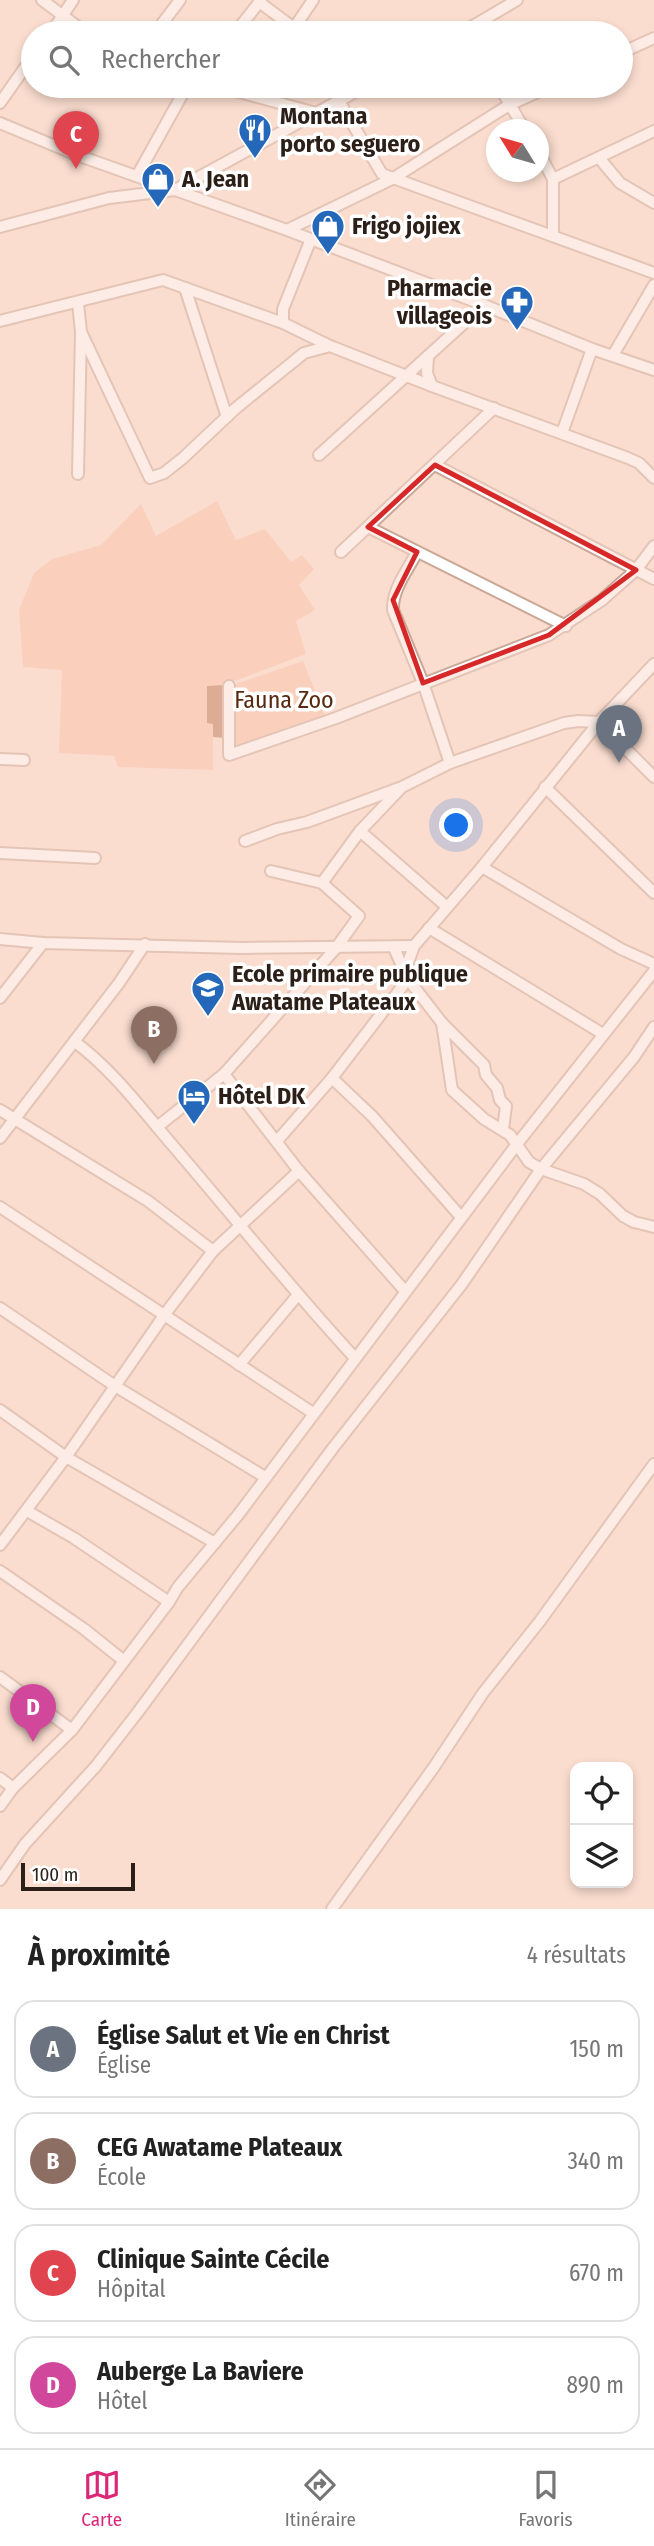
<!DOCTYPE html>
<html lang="fr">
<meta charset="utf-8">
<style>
:root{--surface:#fff;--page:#f6f6f6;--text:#222;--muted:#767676;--line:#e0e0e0;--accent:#db2777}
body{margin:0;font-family:"Fira Sans Condensed",sans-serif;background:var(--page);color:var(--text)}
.controls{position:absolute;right:21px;bottom:21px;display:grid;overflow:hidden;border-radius:14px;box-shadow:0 4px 10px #0003}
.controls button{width:63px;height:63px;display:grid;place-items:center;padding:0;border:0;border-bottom:2px solid var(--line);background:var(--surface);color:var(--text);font:35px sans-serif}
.compass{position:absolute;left:486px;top:119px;width:63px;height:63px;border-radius:50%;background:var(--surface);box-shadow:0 4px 10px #0003;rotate:307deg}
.scale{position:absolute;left:21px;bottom:18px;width:114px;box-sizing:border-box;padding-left:7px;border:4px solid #2c1f18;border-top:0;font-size:19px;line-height:24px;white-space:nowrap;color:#2c1f18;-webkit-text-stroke:5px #fff;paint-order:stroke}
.you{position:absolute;left:457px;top:826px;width:24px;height:24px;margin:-18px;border:5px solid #fff;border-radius:50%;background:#1a73e8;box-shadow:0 0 0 10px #1a73e833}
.badge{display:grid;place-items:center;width:46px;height:46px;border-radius:50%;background:var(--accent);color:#fff;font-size:23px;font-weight:700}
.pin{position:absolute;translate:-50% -58px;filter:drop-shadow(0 2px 4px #0008)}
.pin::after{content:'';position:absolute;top:37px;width:24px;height:21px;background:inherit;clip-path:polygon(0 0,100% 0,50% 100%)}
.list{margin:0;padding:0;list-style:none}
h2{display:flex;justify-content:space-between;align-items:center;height:91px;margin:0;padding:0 28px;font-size:30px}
h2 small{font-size:23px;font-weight:400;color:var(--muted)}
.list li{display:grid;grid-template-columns:46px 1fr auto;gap:21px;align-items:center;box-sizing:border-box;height:98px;margin:0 14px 14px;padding:0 14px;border:2px solid var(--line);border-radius:21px}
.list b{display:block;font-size:26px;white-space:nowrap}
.list p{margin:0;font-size:23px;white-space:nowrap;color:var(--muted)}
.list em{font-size:23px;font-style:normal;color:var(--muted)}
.icon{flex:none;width:38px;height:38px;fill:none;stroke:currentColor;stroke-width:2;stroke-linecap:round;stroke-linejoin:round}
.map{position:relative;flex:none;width:654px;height:1909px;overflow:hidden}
.search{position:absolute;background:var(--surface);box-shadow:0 4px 10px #0003;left:21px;right:21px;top:21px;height:77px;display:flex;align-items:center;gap:18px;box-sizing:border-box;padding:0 24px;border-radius:38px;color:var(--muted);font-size:26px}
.sheet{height:539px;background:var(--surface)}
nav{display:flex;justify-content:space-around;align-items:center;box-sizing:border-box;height:98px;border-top:2px solid var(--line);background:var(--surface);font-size:19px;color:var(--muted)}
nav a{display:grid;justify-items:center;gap:4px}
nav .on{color:var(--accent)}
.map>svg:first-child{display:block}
</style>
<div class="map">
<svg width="654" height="1909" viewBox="0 0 654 1909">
<rect width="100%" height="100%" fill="#faddcf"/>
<g fill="#fac2a7">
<path d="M217,501L236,540L265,529L291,562L302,555L314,569L299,585L315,610L296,621L306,654L224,685L208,723L213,724V770L118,767L114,756L59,753L62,670L23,667L19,610L34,573L52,559L101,545L141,504L156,536Z"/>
<path d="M303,661L326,718L232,748L233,685Z"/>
</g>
<path fill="#b9714e" d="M224,685L225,738L213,737V724L207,723V686Z"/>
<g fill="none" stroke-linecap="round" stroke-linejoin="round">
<defs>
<g id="minor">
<path d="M42,0L86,33"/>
<path d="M259,2L294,28L313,0"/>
<path d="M51,33L73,0"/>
<path d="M155,33L180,0"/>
<path d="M235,33L261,0"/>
<path d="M461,33L517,0"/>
<path d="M621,53L654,38"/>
<path d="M217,86L316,113"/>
<path d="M499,86L525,130"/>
<path d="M339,101L382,174L654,273"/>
<path d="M0,103L33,56"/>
<path d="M0,123L77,155L287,230L484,305L592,349L654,370"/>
<path d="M538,151L553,179V235"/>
<path d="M600,159L620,183L654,203"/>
<path d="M137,176L187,86"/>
<path d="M553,179L654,131"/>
<path d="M0,227L109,198L175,190L366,86"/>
<path d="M287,230L392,179L509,105L551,86"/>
<path d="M185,288L227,417"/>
<path d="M0,321L163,280L283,323L330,346L432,386L628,458L639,463L654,478"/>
<path d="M283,323V309L311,239"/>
<path d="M81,332L150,478L164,473L183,458L236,408L304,353L330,346"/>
<path d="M613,355L654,285"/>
<path d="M428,357L427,373L432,386"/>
<path d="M562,433L592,349"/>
<path d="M319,455L484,305"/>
<path d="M435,465L654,579"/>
<path d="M78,474L81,332L78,303"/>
<path d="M368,527L566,626"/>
<path d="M341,552L494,408"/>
<path d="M417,552C408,570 392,589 393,610L423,683L450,763"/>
<path d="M229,686V755L336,718L549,635L602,600L636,570L654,546"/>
<path d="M0,759L24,760"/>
<path d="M545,787L654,893"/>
<path d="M360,831L447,907"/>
<path d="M245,841L277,829L307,822L402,787L450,763L564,723L578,721L599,722L654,777"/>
<path d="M0,853L95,858"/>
<path d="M482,867L621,949L654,964"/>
<path d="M322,883L360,831L400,789"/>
<path d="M429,928L603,1034"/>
<path d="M0,939L43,943L242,948L414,946"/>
<path d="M394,948L408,979L442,1023L484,1065L486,1075L497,1088L500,1100L506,1106L503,1129"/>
<path d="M405,971L414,946L482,867L599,722L654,664"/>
<path d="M0,998L43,943"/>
<path d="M442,1023L452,1090L484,1119L510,1135L529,1162L541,1169L584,1184L600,1194L623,1216L634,1222L654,1227"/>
<path d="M75,1042C113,1070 143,1111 174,1147C234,1217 292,1290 355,1358"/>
<path d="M224,1074L299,1171L405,1291"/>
<path d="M332,1078L372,1116L461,1217"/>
<path d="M0,1110L148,1201L213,1251"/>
<path d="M157,1127L224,1074L336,948L359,916L322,883L271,871"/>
<path d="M0,1138L119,983L145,944"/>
<path d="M277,1141L332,1078L408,979"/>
<path d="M0,1207L313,1413"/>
<path d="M0,1308L115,1386L265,1477"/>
<path d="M239,1365L297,1296"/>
<path d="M0,1410L66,1457L215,1543"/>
<path d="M27,1511L74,1538L169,1602"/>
<path d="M0,1545L66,1457L165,1314L213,1251L299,1171"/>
<path d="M0,1571L84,1629L124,1661"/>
<path d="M0,1677L72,1730"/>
<path d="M0,1778L13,1788"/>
<path d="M0,1806L13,1788L72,1730L169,1602L178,1587L238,1515L517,1144L654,971"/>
<path d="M0,1880L25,1844L96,1766L138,1712L333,1448L462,1284L541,1169L634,1057L654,1027"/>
<path d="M332,1909L434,1767L483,1693L540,1621L654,1464"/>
</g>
</defs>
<use href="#minor" stroke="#c9a796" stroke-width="14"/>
<use href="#minor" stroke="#fff" stroke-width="10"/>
</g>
<path d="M0 0H654V1909H0ZM435,465L636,570L549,635L423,683L393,600L417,552L368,527Z" fill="#faddcf" fill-opacity=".55" fill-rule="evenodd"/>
<path fill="none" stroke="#d62828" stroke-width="5" stroke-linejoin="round" d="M435,465L636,570L549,635L423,683L393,600L417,552L368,527Z"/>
<defs>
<symbol id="restaurant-pin" viewBox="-11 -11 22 30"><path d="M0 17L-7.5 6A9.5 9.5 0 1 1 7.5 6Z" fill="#2568b9" stroke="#fff"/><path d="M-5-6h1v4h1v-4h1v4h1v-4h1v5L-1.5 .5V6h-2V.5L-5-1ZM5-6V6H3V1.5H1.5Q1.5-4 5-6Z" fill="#fff"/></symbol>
<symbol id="shop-pin" viewBox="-11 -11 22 30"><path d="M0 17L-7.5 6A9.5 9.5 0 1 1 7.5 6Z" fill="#2568b9" stroke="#fff"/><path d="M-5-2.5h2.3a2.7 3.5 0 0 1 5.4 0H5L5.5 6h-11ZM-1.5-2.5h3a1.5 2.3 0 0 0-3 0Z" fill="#fff"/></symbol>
<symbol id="pharmacy-pin" viewBox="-11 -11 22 30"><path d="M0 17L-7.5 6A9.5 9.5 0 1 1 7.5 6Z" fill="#2568b9" stroke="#fff"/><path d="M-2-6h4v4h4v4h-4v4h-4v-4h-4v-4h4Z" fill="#fff"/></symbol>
<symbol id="school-pin" viewBox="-11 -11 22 30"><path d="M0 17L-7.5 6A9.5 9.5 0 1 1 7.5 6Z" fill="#2568b9" stroke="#fff"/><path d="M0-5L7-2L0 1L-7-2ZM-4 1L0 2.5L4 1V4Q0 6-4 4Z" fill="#fff"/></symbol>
<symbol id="hotel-pin" viewBox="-11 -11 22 30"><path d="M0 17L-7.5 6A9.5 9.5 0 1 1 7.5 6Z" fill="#2568b9" stroke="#fff"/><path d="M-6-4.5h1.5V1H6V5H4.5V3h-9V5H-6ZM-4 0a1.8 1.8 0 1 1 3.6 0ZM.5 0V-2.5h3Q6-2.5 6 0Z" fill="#fff"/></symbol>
</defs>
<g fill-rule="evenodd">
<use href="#restaurant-pin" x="236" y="111" width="38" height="52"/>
<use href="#shop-pin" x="139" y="160" width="38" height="52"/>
<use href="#shop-pin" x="309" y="207" width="38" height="52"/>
<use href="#pharmacy-pin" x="498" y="283" width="38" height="52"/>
<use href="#school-pin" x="189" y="969" width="38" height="52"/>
<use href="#hotel-pin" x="175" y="1077" width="38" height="52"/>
</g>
<g text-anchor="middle" stroke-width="7" stroke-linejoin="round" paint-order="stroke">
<g font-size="24" font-weight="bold" fill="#2c1f18" stroke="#fff" text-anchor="start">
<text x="280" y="124">Montana<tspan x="280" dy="28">porto seguero</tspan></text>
<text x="182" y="187">A. Jean</text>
<text x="352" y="234">Frigo jojiex</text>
<text x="492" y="296" text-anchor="end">Pharmacie<tspan x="492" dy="28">villageois</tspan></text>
<text x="232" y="982">Ecole primaire publique<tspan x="232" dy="28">Awatame Plateaux</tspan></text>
<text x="218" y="1104">Hôtel DK</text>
</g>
<g font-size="24" fill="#5a2a10" stroke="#fff">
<text x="284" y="708">Fauna Zoo</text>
</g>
</g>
</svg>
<div class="controls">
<button><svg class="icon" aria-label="locate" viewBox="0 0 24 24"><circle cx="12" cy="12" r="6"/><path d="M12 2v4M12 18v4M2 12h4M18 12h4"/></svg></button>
<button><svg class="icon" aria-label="layers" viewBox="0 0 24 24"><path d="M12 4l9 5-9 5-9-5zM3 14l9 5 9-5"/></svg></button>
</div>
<svg class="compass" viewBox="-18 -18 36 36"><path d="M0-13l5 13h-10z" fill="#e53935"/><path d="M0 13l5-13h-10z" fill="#767676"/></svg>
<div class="scale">100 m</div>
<div class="you"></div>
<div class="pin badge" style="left:619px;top:763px;background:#6b7280">A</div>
<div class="pin badge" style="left:154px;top:1064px;background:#8d6e63">B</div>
<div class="pin badge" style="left:76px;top:169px;background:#e0444e">C</div>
<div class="pin badge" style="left:33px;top:1742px;background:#d1479c">D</div>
<div class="search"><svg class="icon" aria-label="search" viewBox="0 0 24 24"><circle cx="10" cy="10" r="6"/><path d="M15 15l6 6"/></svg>Rechercher</div>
</div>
<section class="sheet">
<h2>À proximité<small>4 résultats</small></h2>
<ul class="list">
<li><span class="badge" style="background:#6b7280">A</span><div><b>Église Salut et Vie en Christ</b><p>Église</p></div><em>150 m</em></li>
<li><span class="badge" style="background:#8d6e63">B</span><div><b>CEG Awatame Plateaux</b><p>École</p></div><em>340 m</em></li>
<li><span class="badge" style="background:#e0444e">C</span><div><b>Clinique Sainte Cécile</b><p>Hôpital</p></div><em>670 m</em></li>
<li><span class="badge" style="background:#d1479c">D</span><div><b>Auberge La Baviere</b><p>Hôtel</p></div><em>890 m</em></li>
</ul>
</section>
<nav>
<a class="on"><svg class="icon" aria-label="map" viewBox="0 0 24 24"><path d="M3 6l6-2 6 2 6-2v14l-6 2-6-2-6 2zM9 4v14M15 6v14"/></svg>Carte</a>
<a><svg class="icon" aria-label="directions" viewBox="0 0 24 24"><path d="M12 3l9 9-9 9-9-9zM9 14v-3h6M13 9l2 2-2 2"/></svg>Itinéraire</a>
<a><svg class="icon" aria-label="saved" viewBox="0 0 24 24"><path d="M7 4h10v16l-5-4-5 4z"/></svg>Favoris</a>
</nav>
